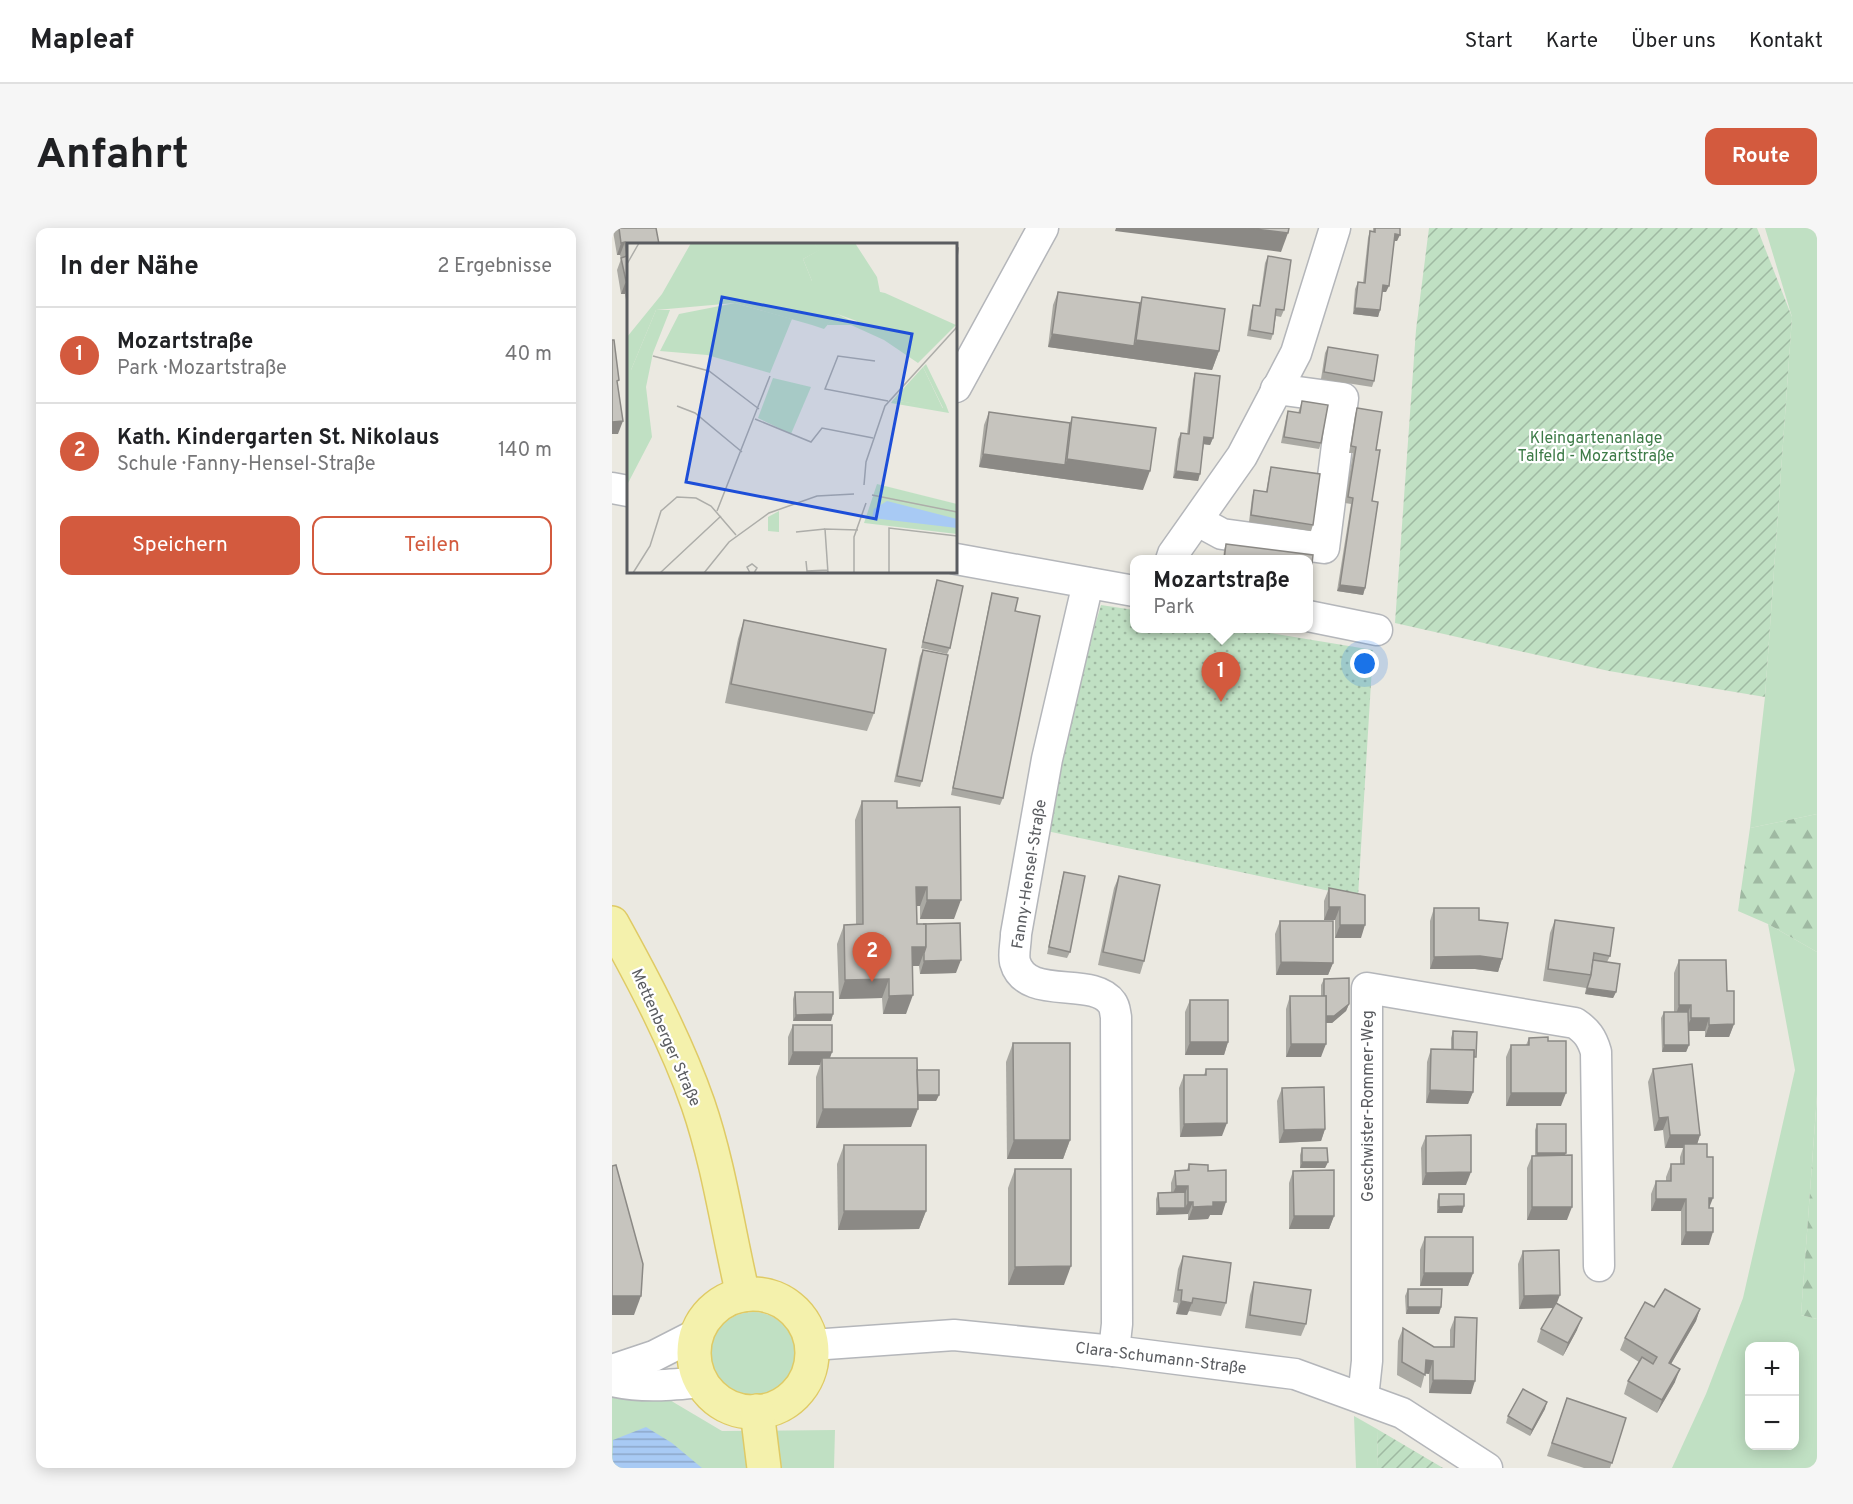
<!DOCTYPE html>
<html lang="de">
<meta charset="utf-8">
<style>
:root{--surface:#fff;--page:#f6f6f6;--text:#202124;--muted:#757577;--line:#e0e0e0;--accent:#d35a3e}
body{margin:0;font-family:Overpass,sans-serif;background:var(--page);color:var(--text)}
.controls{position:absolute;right:18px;bottom:18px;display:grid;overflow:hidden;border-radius:12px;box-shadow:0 3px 15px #0003}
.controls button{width:54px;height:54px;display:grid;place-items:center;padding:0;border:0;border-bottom:2px solid var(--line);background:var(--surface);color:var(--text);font:30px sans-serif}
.you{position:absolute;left:753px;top:436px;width:21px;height:21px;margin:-15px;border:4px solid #fff;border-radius:50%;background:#1a73e8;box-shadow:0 0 0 9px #1a73e833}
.badge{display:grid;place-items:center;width:39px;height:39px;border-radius:50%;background:var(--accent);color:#fff;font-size:20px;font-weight:700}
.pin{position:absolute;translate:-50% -50px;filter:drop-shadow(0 2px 3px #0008)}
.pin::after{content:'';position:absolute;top:32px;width:21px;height:18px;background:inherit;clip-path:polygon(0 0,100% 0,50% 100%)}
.popup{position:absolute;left:518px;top:327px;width:183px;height:78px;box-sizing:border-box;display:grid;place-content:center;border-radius:12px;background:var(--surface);filter:drop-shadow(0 2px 4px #0005);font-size:20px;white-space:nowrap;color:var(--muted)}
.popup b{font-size:22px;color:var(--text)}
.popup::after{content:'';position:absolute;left:50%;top:100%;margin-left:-12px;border:12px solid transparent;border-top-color:var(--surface)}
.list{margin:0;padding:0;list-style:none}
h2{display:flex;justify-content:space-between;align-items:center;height:78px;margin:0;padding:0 24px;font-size:26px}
h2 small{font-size:20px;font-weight:400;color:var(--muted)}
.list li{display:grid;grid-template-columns:39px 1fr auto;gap:18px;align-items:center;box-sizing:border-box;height:96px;padding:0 24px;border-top:2px solid var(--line)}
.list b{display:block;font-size:22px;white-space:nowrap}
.list p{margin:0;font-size:20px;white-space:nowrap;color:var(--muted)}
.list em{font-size:20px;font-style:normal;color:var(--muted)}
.actions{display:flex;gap:12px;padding:18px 24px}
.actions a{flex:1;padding:14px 0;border:2px solid var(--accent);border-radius:12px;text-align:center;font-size:21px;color:var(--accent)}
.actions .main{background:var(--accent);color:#fff}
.map{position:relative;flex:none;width:1205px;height:1240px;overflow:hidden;border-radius:12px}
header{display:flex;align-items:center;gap:36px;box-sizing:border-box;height:84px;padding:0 30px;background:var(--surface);border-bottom:2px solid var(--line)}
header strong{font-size:28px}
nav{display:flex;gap:33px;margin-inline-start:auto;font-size:21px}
.intro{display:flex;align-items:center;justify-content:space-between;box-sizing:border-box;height:144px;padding:0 36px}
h1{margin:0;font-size:42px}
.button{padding:15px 27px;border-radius:12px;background:var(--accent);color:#fff;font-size:21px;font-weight:700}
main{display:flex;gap:36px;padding:0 36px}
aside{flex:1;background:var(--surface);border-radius:12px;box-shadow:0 3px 15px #0003}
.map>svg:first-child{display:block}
</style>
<header>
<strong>Mapleaf</strong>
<nav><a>Start</a><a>Karte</a><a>Über uns</a><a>Kontakt</a></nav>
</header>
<div class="intro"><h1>Anfahrt</h1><a class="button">Route</a></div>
<main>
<aside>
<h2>In der Nähe<small>2 Ergebnisse</small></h2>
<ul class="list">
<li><span class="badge">1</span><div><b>Mozartstraße</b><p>Park · Mozartstraße</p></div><em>40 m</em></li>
<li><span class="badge">2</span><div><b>Kath. Kindergarten St. Nikolaus</b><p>Schule · Fanny-Hensel-Straße</p></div><em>140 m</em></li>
</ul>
<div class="actions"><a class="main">Speichern</a><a>Teilen</a></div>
</aside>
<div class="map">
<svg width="1205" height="1240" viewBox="0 0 1205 1240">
<defs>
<pattern id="forest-firs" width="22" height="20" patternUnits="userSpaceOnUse" patternTransform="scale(1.5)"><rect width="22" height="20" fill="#c0e0c3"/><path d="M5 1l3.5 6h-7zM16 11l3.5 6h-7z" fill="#9fb9a2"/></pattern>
<pattern id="park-dots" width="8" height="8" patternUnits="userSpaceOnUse" patternTransform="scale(1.5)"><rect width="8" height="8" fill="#c0e0c3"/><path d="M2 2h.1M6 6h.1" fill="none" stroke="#9fb9a2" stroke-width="1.8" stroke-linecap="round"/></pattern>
<pattern id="garden-furrows" width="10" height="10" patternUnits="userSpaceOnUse" patternTransform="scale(1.5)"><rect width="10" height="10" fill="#c0e0c3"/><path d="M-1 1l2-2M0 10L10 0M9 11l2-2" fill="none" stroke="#9fb9a2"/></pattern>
<pattern id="water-rules" width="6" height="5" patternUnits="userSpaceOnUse" patternTransform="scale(1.5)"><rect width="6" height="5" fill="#a8caf4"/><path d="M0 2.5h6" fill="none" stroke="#8ca7c9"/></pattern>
</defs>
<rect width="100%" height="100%" fill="#ebe9e1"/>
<g fill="#c0e0c3" fill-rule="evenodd">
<path d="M1153,0H1205V586L1138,600L1153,469L1180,89Z"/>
<path d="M1156,696L1205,724V867L1189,1087L1205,1091V1240H1060L1094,1166L1131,1070L1183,842ZM1138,1118H1182V1218H1138Z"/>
<circle cx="141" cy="1127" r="43"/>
<path d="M0,1168H51L110,1203L223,1202L222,1240H0Z"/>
<path d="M742,1188L765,1201L766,1240H744Z"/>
</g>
<g fill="url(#forest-firs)">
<path d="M1205,586V724L1156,696L1126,683L1138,600Z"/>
<path d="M1205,867V1091L1189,1087Z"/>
</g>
<path fill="url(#park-dots)" d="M489,377L522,382V400L633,401L761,422L746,669L430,602L444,527Z"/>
<g fill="url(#garden-furrows)">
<path d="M817,0H1145L1180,89L1153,469L997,443L783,395L804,102Z"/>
<path d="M765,1201L831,1240H766Z"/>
</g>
<path fill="url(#water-rules)" d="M34,1199L60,1215L90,1240H0L1,1212Z"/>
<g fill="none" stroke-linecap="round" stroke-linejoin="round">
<defs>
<g id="minor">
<path d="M344,159L431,0"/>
<path d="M0,260L16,263"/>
<path d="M586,293L610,306L712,320L731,170L664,161"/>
<path d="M344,331L522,363"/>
<path d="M559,332L561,326L630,228L684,125L723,0"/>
<path d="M476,355L435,531L404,706C404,715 401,726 403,734C414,774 481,747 500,775C503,779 503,784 504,789L505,1096L502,1123"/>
<path d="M696,388L765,402"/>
<path d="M200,1117L342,1107L502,1123L683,1146L790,1185L875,1240"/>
<path d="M0,1142L42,1128L85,1106"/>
<path d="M0,1153C30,1160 60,1157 90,1154"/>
<path d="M751,1170L755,1133V760L963,795C975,803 980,810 984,824L987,1038"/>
</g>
<g id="major">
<path d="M0,695C32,753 64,813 86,876C107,937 116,1003 131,1067"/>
<circle cx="141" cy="1125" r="59"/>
<path d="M145,1183L152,1240"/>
</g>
</defs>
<use href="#minor" stroke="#b4b6ba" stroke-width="33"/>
<use href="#major" stroke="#dfca65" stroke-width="36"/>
<use href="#minor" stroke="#fff" stroke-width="30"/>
<use href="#major" stroke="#f4f1ac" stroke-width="33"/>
</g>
<g fill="#aaa9a3">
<path d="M2,0H44L16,16V83L13,66H9L5,42L9,31L8,27H5L1,3Z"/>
<path d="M761,0H788L785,13H782L774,64H770L768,82L766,89L741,86L743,61L746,54L751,55L756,10L758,3L761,4Z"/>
<path d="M656,28L672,82L669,89L664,88L661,106L659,112L635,108L639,83L641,77L647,78L653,35Z"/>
<path d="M446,64L528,75L530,69L607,123L600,142L436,119L441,77Z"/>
<path d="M716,119L762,153L760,159L709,151L713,125Z"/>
<path d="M583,145L601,210L598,217L592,216L586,253L561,250L566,211L569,205L575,206L581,152Z"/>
<path d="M690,173L709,215L707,221L669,215L674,190L676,183L686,185Z"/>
<path d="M745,180L764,222L753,360L751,367L725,363L739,276L733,275L741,225H737L743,187Z"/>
<path d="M377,184L458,195L460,189L531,262L367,239L372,197Z"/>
<path d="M659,239L701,297L699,303L637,294L640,269L642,262L654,264L657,246Z"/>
<path d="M614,316L696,332H611L612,322Z"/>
<path d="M325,352L338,420L335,426L309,420L323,359Z"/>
<path d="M380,365L403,383L391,570L388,577L339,567L378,372Z"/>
<path d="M132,392L262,485L255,503L113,475L126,411Z"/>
<path d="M311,422L310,553L308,559L282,554L308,428Z"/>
<path d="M250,573L285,580L342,691H308V678H304L305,696L344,745L308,746L307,738H300L294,786H271L270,770L227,771L225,716L232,697L244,696L243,592Z"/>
<path d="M452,644L458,724L455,730L435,726L450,651Z"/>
<path d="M507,648L532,733L528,746L486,737L502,660Z"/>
<path d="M717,660L749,710H723V692H712V673Z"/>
<path d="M822,680L867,692L890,731L886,744L863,741H818V693Z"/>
<path d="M943,692L998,728L995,734L1004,764L1001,770L973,766L974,760L931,753L938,705Z"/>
<path d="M668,693L721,735L716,747H664L663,706Z"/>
<path d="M1067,732L1115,763L1122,796L1117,809H1093V803H1077V817L1074,824H1050L1049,790L1052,784H1062V745Z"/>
<path d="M712,751L737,776L734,783L720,795H714L709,829H674V781L678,768H709V757Z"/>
<path d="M183,764L221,786L219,793H181V771Z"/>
<path d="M578,772L616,814L612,827H573V784Z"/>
<path d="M181,797L220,824L218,830L305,842L327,867L324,873H306L299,899L204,900V849L208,837H176V809Z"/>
<path d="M841,803L862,835L861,864L856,876L814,875L815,834L819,821L839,822V810Z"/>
<path d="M917,810L936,813L949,878H894V829L899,817H914Z"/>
<path d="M401,815L458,912L451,931H395L394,834Z"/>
<path d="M594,841L610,908L568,909L567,860L572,847H592Z"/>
<path d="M1041,841L1088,907L1085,916L1097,980V1017H1069V983H1039V966L1044,953H1054V949L1059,936H1068V929L1071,920H1053L1051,902L1042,903L1036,854Z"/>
<path d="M670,860L713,901L709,913L667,915L665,873Z"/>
<path d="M925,896L953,927L955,992H915V940L920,928H923V902Z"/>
<path d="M814,908L854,957H810L809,920Z"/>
<path d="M232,917L314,983L307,1001L226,1002L225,936Z"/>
<path d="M690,920L716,934L713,940H688V927Z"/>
<path d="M577,936L596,943L610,987H598L596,991L576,992V986L544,987V971L546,965L559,964V955L563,943L575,942Z"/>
<path d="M403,941L452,1057H396V960Z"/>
<path d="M681,943L722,988L717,1001H677V955Z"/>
<path d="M827,966L852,978L850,985H825V973Z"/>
<path d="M813,1009L861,1045L856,1058H808V1022Z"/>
<path d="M911,1023L945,1075L965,1102L951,1128L925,1114L929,1101L941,1080L907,1081L906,1036Z"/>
<path d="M571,1028L614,1075L609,1088L577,1083L575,1087L564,1086L566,1075L561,1074L566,1041Z"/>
<path d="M642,1054L694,1096L689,1108L633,1100L638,1067Z"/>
<path d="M796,1061L829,1079L827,1086H794L793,1068Z"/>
<path d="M1042,1079L1088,1081L1084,1093L1059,1136L1063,1154L1045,1185L1012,1166L1016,1153L1027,1134L1008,1122L1013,1110Z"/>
<path d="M843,1089L859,1166L817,1165V1146L813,1145L809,1160L785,1147L786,1113L791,1100L822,1119H838V1102Z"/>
<path d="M955,1170L1014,1190L998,1240H972L935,1228Z"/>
<path d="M933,1181L918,1208L894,1195L896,1188Z"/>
</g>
<g fill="#8b8985">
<path d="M504,0H634L676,5L669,24L503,3Z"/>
<path d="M783,6L788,7L785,13H780Z"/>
<path d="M13,14L8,27H5L9,15Z"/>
<path d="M14,53H16V55L13,66H9Z"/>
<path d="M771,57L777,58L774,64H769Z"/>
<path d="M743,80L768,82L766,89L741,86Z"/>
<path d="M440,106L522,118L524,112L607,123L600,142L436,119Z"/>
<path d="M11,193L6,206H0V194Z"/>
<path d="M592,209L601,210L598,217L590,216Z"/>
<path d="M371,226L453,237L455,231L538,243L531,262L367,239Z"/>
<path d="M564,243L588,246L586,253L561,250Z"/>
<path d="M728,357L753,360L751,367L725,363Z"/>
<path d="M304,659H315L308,678H297Z"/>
<path d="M315,672H349L342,691H308Z"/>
<path d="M717,679H728L723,692H712Z"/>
<path d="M728,697H753L749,710H723Z"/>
<path d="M300,719H314L307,738H293Z"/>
<path d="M868,728L890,731L886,744L863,741H818L822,729Z"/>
<path d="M349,732L344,745L308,746L312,733Z"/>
<path d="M669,734L721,735L716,747H664Z"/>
<path d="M277,751L270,770L227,771L233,752Z"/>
<path d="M975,760L1004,764L1001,770L973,766Z"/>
<path d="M301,767L294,786H271L277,768Z"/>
<path d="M737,776L734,783L720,795H709L712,788Z"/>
<path d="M1067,777H1079L1074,790H1063Z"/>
<path d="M221,786L219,793H181L184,787Z"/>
<path d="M1079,790H1097L1093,803H1074Z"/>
<path d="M1122,796L1117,809H1093L1097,797Z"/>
<path d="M578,814H616L612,827H573Z"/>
<path d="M679,816H714L709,829H674Z"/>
<path d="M1052,817H1077L1074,824H1050Z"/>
<path d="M181,824H220L215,837L210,830L208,837H176Z"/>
<path d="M818,862L861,864L856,876L814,875Z"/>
<path d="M899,865H954L949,878H894Z"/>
<path d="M301,867H327L324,873H298Z"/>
<path d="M211,881H306L299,899L204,900Z"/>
<path d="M1056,889L1051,902L1042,903L1047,890Z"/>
<path d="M615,895L610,908L568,909L572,896Z"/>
<path d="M713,901L709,913L667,915L672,902Z"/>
<path d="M1058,907H1088L1084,920L1072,916L1071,920H1053Z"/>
<path d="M402,912H458L451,931H395Z"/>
<path d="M925,925H954L951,932H923Z"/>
<path d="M690,934H716L713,940H688Z"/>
<path d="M859,944L854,957H810L814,945Z"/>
<path d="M564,958H576L571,971H559Z"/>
<path d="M1097,970H1101L1096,983Z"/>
<path d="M1044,971H1074L1069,983H1039Z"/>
<path d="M576,974H581L576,986L544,987L547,980H573Z"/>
<path d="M601,974H614L610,987H598L596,991L576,992L581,979Z"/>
<path d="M852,978L850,985H825L827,979Z"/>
<path d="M920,979H960L955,992H915Z"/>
<path d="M232,983H314L307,1001L226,1002Z"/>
<path d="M682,988H722L717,1001H677Z"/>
<path d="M1074,1004H1101L1097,1017H1069Z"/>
<path d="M459,1038L452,1057H396L403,1039Z"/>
<path d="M812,1045H861L856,1058H808Z"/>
<path d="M948,1067L943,1080L907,1081L912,1068Z"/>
<path d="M0,1068H29L22,1087H0Z"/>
<path d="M569,1073L580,1075L575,1087L564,1086Z"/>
<path d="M796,1079H829L827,1086H794Z"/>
<path d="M1088,1081L1084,1093L1052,1148L1057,1135Z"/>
<path d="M970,1090L965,1102L951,1128L956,1115Z"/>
<path d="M814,1132L821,1133L817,1146L809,1145Z"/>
<path d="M1068,1141L1063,1154L1045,1185L1050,1172Z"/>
<path d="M821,1152L863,1153L859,1166L817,1165Z"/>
<path d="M935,1174L933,1181L918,1208L920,1202Z"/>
</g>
<g fill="#c6c4be" stroke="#8b8985" stroke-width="1.5">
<path d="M7,0H44L47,16H16V53H14L9,30L15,28L13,14L9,15Z"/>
<path d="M634,0H677L676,5Z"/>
<path d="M763,0H788V7L783,6L777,58L771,57L768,82L743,80L746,54L753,55L758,3L763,4Z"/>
<path d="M344,19L346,20L344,40Z"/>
<path d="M656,28L679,32L672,82L664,81L661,106L638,102L641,77L648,78Z"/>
<path d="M446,64L528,75L522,118L440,106Z"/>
<path d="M530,69L613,81L607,123L524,112Z"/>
<path d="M0,112H2L7,152L5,153L11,193L0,194Z"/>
<path d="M716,119L766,127L762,153L712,144Z"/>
<path d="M583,145L608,148L601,210L592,209L588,246L564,243L569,205L577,206Z"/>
<path d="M690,173L716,177L709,215L672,209L676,183L688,185Z"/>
<path d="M745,180L770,184L764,222H768L760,273L766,274L753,360L728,357L741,270L736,269L744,219L739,218Z"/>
<path d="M377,184L458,195L453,237L371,226Z"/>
<path d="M460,189L544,200L538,243L455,231Z"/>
<path d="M659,239L708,246L701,297L639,287L642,262L655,264Z"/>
<path d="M614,316L701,327L698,353L696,352V332H612Z"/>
<path d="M325,352L351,358L338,420L311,414Z"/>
<path d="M380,365L406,370L403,383L428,388L391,570L341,560Z"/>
<path d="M132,392L274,421L262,485L119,456Z"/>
<path d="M311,422L336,427L310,553L285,548Z"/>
<path d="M250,573H285V580L348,579L349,672H315V659H304L305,696H314V719H300L301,767L277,768V751L233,752L232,697L251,696Z"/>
<path d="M452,644L473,648L458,724L437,719Z"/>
<path d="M507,648L548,657L532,733L491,724Z"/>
<path d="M717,660L753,667V697H728V679H717Z"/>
<path d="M822,680H867V692L896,695L890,731L868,728L822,729Z"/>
<path d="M943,692L1002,700L998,728L982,725L979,747L936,741Z"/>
<path d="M668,693H721V735L669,734Z"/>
<path d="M348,695L349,732L312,733V725L314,719V696H311Z"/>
<path d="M981,732L1008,736L1004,764L975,760L979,747Z"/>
<path d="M1067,732H1114L1115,763H1122V796L1097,797V790H1079V777H1067Z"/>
<path d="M737,750V776L722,788H714V768H712V751Z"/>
<path d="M183,764H221V786L184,787Z"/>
<path d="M678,768H714V816H679Z"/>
<rect x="578" y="772" width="38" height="42"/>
<path d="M1052,784H1076L1077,817H1052Z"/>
<rect x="181" y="797" width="39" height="27"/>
<path d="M841,803L865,804L864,829H862V822H841Z"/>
<path d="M936,809V813H954V865H899V817H917V810Z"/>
<path d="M401,815H458V912H402Z"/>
<path d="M819,821L862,822L861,864L818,862Z"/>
<path d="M210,830H305L306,881H211Z"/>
<path d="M1080,836L1088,907H1058L1056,889L1047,890L1041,841Z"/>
<path d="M594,841H615V895L572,896V847H594Z"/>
<path d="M305,842H327V867H306Z"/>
<path d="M712,859L713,901L672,902L670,860Z"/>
<rect x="925" y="896" width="29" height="29"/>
<path d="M859,907V944L814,945V908Z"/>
<path d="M1072,916H1095V929H1101V970H1097V980H1101V1004H1074V971H1044V953H1059V936H1072Z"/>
<rect x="232" y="917" width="82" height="66"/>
<path d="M690,920H715L716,934H690Z"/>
<path d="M960,927V979H920V928Z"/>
<path d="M577,936L596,937V943L614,942V974H601V978L581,979V974H576V958H564L563,943L577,942Z"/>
<path d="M4,937L31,1036L29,1068H0V938Z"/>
<path d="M403,941H459V1038L403,1039Z"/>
<path d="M722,942V988H682L681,943Z"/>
<path d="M573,964V980H547L546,965Z"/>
<path d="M827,966H852V978L827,979Z"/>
<path d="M813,1009H861V1045H812Z"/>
<path d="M947,1022L948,1067L912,1068L911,1023Z"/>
<path d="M571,1028L619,1035L614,1075L581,1070L580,1075L569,1073L570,1062H566Z"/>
<path d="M642,1054L699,1062L694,1096L638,1087Z"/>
<path d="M796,1061H830L829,1079H796Z"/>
<path d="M1053,1061L1088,1081L1057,1135L1068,1141L1050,1172L1016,1153L1030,1129L1041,1136L1045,1129L1013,1110L1033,1074L1042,1079Z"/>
<path d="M944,1075L970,1090L956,1115L929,1101Z"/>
<path d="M843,1089L865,1090L863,1153L821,1152V1133L814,1132L813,1147L790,1134L791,1100L822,1119H842Z"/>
<path d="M911,1161L935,1174L920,1202L896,1188Z"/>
<path d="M955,1170L1014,1190L1000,1235L940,1215Z"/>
</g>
<g text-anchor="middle" stroke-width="4.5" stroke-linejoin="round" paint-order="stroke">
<g font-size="16" fill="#3d7b47" stroke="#fff">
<text x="984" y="215">Kleingartenanlage<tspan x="984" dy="18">Talfeld - Mozartstraße</tspan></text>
</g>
<g font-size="16" fill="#5a5c60" stroke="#fff">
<text transform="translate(416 646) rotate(-81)" y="6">Fanny-Hensel-Straße</text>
<text transform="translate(55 809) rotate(66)" y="6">Mettenberger Straße</text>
<text transform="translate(755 878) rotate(-90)" y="6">Geschwister-Rommer-Weg</text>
<text transform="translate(549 1129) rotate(7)" y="6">Clara-Schumann-Straße</text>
</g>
</g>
<g transform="translate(15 15)">
<rect width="330" height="330" fill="#ebe9e1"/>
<path d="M64,0H187L193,7L176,16L185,38V82L108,60L29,67L4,127H0V94L35,51ZM253,49L258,50L329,82L291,120L257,97L224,82H200L210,71L229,80ZM299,121L319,162L322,170L264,160L266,157L316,165L296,124ZM250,241L330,261V291L237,280Z" fill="#c0e0c3"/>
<path d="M187,0H228L250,34L253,49L275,61L261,89L210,71L197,86L185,82V38L176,16L192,7ZM29,67H43L26,110L19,144L25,194L0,242V127H4Z" fill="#c0e0c3"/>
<path d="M146,135L184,144L164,191L131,175Z" fill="#c0e0c3"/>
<path d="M108,60L165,76L143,130L80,112L33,108L52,71ZM296,124L316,166L266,157ZM152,268V289L141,288V274Z" fill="#c0e0c3"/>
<path d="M260,258L330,276V285L245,275L247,266Z" fill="#a8caf4"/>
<path fill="none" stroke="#adada9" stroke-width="1.5" d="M0,21L12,0M26,113L82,128L132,166M248,118L211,113L198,146L261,158M50,163L68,170L115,209M128,176L184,199L195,185L246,195M237,242L239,219L258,163L330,84M245,252L330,269M90,268L143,133M169,289L198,286M179,318L180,328L201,327M6,330L23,303L34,268L50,254L69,255L84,263L109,292M33,330L94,273M77,330L102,299L142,270L190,253L227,251M123,330L120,324L125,321L130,325L127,330M201,330L198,286L231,287M227,330V294L239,260M262,330V285L330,293"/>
<path fill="#1d4ed8" fill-opacity="0.15" stroke="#1d4ed8" stroke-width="3" d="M95,54L285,91L249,276L59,239Z"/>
<rect width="330" height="330" fill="none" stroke="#5a5c60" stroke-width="3"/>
</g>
</svg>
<div class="controls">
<button>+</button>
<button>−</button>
</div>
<div class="you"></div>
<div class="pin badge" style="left:609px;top:474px">1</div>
<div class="popup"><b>Mozartstraße</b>Park</div>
<div class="pin badge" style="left:260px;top:754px">2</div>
</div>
</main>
